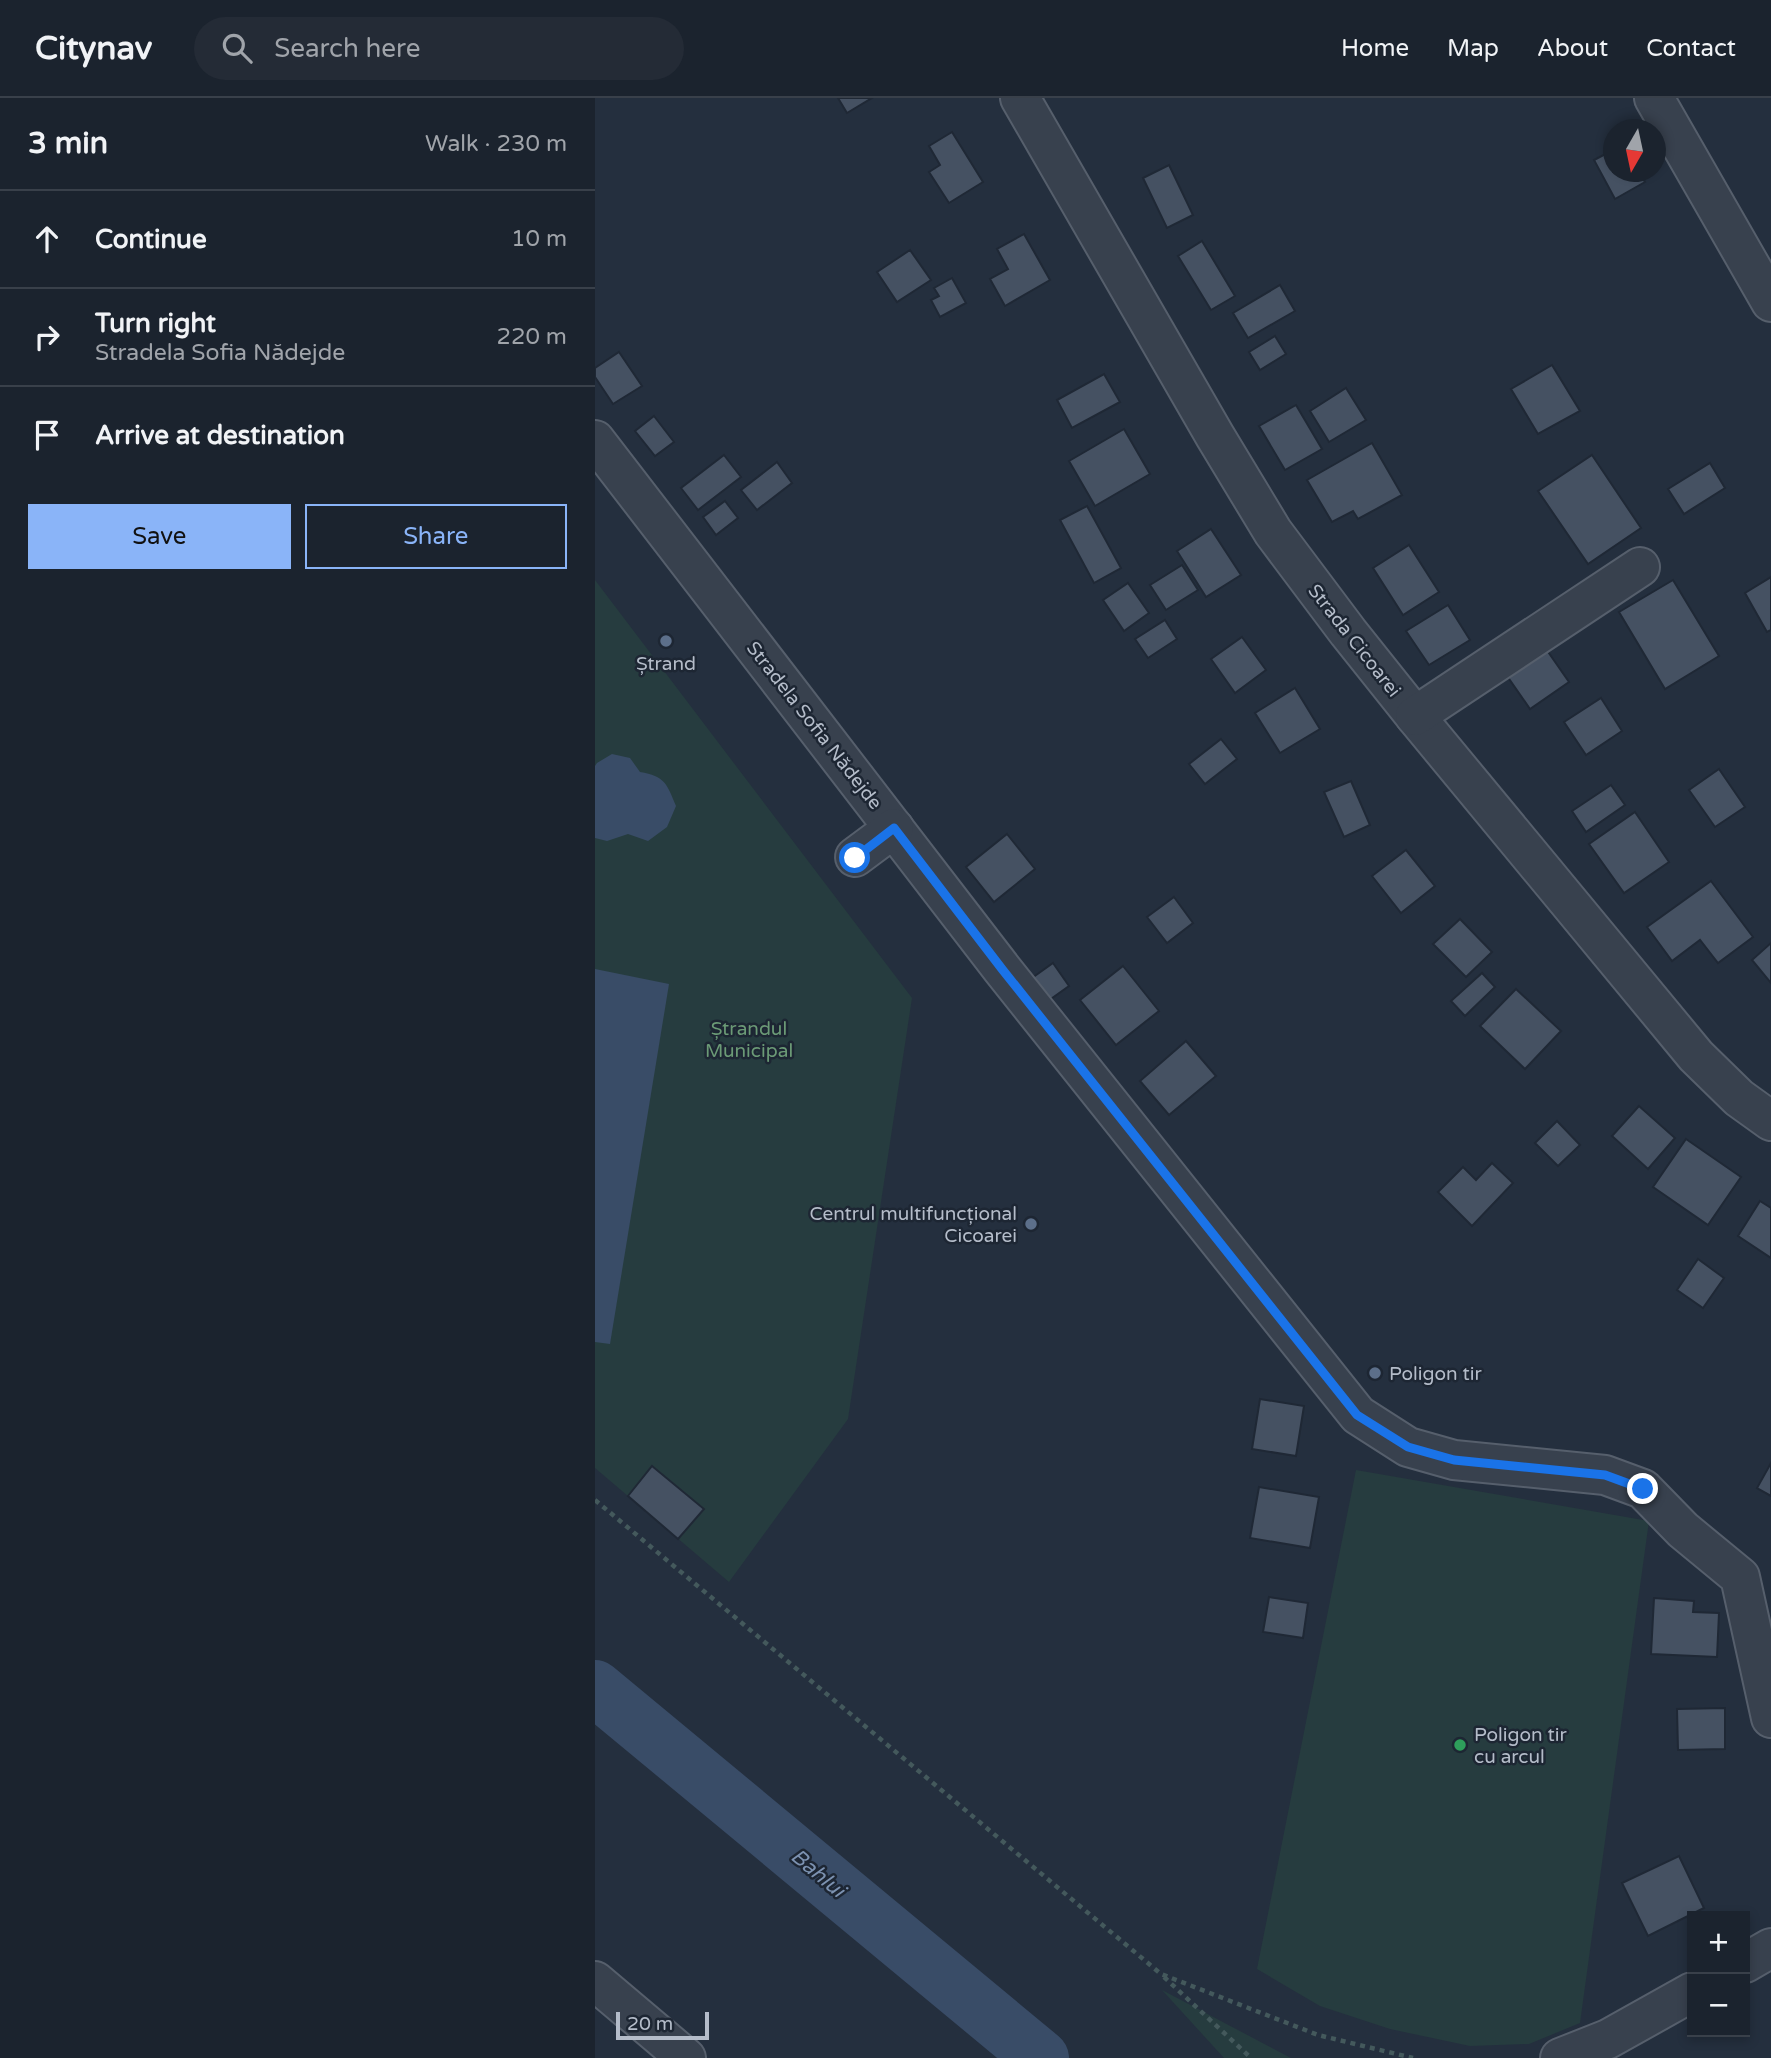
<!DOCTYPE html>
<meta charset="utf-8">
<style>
:root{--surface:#1b232e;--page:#242b36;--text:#f1f3f6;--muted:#a0a4aa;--line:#39404a;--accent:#8ab4f8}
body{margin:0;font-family:"Varela Round",sans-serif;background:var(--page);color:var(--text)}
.controls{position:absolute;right:21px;bottom:21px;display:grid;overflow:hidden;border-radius:0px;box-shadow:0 4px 10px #0003}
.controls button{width:63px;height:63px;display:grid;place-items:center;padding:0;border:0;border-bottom:2px solid var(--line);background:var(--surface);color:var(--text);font:35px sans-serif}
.compass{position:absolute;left:1008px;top:21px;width:63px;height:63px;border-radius:50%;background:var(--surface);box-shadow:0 4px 10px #0003;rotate:189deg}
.scale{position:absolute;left:21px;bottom:18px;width:93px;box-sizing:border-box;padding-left:7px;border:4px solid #b4bcc9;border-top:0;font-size:19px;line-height:24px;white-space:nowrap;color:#b4bcc9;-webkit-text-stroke:5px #1d2633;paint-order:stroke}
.stop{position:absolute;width:21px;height:21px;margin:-16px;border:5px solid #1a73e8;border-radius:50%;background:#fff}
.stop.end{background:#1a73e8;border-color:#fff;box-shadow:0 2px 7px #0008}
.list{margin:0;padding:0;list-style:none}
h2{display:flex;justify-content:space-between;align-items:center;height:91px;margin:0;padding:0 28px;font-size:30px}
h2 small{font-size:23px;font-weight:400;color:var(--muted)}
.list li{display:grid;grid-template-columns:46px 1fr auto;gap:21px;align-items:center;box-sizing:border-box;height:98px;padding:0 28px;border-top:2px solid var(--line)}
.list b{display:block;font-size:26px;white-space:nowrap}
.list p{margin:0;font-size:23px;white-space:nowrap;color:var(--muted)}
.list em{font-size:23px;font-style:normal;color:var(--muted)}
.actions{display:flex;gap:14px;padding:21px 28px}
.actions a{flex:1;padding:16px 0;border:2px solid var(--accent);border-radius:0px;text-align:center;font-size:24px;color:var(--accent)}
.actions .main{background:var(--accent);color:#111}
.icon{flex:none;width:38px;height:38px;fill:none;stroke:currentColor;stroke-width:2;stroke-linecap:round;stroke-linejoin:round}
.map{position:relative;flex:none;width:1176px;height:1960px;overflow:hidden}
header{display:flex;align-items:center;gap:42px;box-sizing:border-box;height:98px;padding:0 35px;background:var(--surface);border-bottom:2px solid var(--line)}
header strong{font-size:33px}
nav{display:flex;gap:38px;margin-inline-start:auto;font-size:24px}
.search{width:490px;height:63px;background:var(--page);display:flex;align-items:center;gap:18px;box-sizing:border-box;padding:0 24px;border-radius:38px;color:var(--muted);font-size:26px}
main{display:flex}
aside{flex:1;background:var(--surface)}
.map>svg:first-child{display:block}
</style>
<header>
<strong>Citynav</strong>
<div class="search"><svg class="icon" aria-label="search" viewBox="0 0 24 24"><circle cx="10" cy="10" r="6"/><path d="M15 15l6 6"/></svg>Search here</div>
<nav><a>Home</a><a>Map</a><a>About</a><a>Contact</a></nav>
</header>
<main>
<aside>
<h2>3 min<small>Walk · 230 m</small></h2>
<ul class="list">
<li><svg class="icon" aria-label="ahead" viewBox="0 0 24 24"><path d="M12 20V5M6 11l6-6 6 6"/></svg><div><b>Continue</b></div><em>10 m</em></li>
<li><svg class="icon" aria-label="right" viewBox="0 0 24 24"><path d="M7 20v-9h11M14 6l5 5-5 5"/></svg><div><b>Turn right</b><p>Stradela Sofia Nădejde</p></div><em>220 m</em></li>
<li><svg class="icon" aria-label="arrive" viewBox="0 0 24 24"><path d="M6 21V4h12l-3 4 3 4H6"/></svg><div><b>Arrive at destination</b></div></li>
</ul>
<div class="actions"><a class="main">Save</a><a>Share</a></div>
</aside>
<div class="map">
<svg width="1176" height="1960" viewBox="0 0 1176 1960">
<rect width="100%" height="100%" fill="#242f3e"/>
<g fill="#263c3f">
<path d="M0,482L317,900L253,1321L134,1484L0,1370Z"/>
<path d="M761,1372L1054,1423L985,1925L934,1946L875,1948L795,1931L725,1908L662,1871Z"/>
<path d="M567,1892L696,1960H629Z"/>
</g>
<g fill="#394c67">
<path d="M17,656L35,660L45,674C70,678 72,686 81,708L72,729L53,743L33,736L12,743L0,740V668L2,665Z"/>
<path d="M0,871L74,886L15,1246L0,1244Z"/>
</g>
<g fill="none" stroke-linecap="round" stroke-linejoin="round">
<path stroke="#394c67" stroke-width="56" d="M0,1590L446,1960"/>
</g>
<g fill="#455162" stroke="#1f2835" stroke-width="2">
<path d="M243,0H277L252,15Z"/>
<path d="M357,34L388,84L354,105L334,74L345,67L334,48Z"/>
<path d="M1018,52V74H1044L1050,84L1020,101L999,62Z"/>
<path d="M574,67L598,117L572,130L548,80Z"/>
<path d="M429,136L455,182L410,208L395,181L413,171L402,151Z"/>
<path d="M607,143L640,198L616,212L583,158Z"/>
<path d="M315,152L336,182L302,204L282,174Z"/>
<path d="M357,180L371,205L345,219L336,202L344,198L339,190Z"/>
<path d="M685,187L700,213L653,240L638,215Z"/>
<path d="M680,238L691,256L665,272L654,254Z"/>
<path d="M24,254L47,288L18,306L0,279V270Z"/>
<path d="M957,267L985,313L943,336L916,291Z"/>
<path d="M509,276L525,304L477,330L462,302Z"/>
<path d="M751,290L771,322L734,344L715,313Z"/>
<path d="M701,307L727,351L690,372L664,328Z"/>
<path d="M59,318L79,344L60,358L40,333Z"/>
<path d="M529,331L555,376L500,408L474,363Z"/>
<path d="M777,345L807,397L763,421L758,413L737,424L712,382Z"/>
<path d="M129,357L146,379L103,412L86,390Z"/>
<path d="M997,357L1046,430L993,466L943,393Z"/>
<path d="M182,364L197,385L162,412L146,392Z"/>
<path d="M1115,365L1130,390L1089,416L1073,391Z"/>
<path d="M130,403L143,420L121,437L108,419Z"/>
<path d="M492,408L526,470L499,485L465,422Z"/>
<path d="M616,431L646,477L611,499L582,453Z"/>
<path d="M814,447L844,494L808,517L778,470Z"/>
<path d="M587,467L603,492L571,512L555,487Z"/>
<path d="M1176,479V532L1172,534L1150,495Z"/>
<path d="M1078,482L1124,558L1070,591L1024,514Z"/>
<path d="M533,485L554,515L529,533L508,502Z"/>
<path d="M853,507L875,542L834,567L811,533Z"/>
<path d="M570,522L582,541L553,560L540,541Z"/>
<path d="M647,539L671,572L640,595L616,561Z"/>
<path d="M949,548L974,584L935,611L910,575Z"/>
<path d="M700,590L725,631L685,655L660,615Z"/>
<path d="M1006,600L1027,633L991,657L969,624Z"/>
<path d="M626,641L642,661L610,686L594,666Z"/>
<path d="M1124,671L1150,709L1120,729L1094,692Z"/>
<path d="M756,683L775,727L749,739L729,694Z"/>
<path d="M1016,687L1030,707L991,734L977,713Z"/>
<path d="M1040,714L1074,764L1029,795L994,746Z"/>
<path d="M412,736L440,771L399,804L371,769Z"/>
<path d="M811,752L840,788L806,815L777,778Z"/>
<path d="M1116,783L1158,839L1123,865L1105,842L1077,863L1052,829Z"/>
<path d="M579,799L598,825L572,845L552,819Z"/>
<path d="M865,821L897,854L871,879L838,846Z"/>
<path d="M1176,845V885L1157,862Z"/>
<path d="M458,865L474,888L453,903L437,880Z"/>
<path d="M528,868L564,913L521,947L485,902Z"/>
<path d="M887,875L900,889L870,918L856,903Z"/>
<path d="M921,891L966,933L930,971L885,928Z"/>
<path d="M591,943L621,978L574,1017L545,983Z"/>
<path d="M1044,1008L1080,1040L1053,1071L1017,1038Z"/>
<path d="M962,1023L985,1047L963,1068L940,1045Z"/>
<path d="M1091,1041L1146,1079L1113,1127L1058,1089Z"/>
<path d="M897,1065L918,1085L877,1128L843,1094L868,1069L881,1082Z"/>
<path d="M1165,1103L1176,1110V1160L1143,1138Z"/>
<path d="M1103,1161L1129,1180L1108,1210L1082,1192Z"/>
<path d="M665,1301L709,1308L701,1358L657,1351Z"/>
<path d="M1176,1365V1398L1162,1390Z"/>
<path d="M57,1368L109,1411L83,1441L33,1398Z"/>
<path d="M664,1389L724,1399L715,1450L655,1440Z"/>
<path d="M674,1499L713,1505L708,1540L668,1534Z"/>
<path d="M1059,1500L1099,1503L1098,1514L1124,1515L1122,1559L1056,1556Z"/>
<path d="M1130,1610V1651L1083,1652L1082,1611Z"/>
<path d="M1084,1758L1109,1810L1053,1838L1027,1785Z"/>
</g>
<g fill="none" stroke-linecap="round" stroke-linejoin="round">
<defs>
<g id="minor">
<path d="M425,0L620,338L678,434L753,534L820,618L1101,958L1144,1000L1176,1023"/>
<path d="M1059,0L1176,204"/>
<path d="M0,342L407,871L763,1317L813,1349L859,1362L1010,1377L1048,1391L1088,1432L1145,1479L1176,1620"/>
<path d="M820,618L1045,469"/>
<path d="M260,759L299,730"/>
<path d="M1150,1865L1176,1850"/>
<path d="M0,1883L91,1960"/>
<path d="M965,1960L1013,1941L1097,1894"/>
</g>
</defs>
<use href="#minor" stroke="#565f6c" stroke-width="42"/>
<g stroke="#44595c" stroke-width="4.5" stroke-dasharray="5 5" stroke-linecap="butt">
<path d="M0,1402L566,1876L723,1937L818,1960"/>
<path d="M569,1879L656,1960"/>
</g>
<use href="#minor" stroke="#38414e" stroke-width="38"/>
</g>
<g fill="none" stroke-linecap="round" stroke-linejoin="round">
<path stroke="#1a73e8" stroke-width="9" d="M260,760L299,730L407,871L762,1317L813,1349L859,1362L1010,1377L1048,1391"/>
</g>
<g fill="#5c6f8a" stroke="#1d2633" stroke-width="2.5">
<circle cx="71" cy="543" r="7"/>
<circle cx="436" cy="1126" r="7"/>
<circle cx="780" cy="1275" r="7"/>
</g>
<circle fill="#2e9e5b" stroke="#1d2633" stroke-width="2.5" cx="865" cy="1647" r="7"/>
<g text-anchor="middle" stroke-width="5" stroke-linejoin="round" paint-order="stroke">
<g font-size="19" fill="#b4bcc9" stroke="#1d2633">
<text transform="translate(760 542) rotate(52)" y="7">Strada Cicoarei</text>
<text transform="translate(220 627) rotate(52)" y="7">Stradela Sofia Nădejde</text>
</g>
<g font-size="19" fill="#b4bcc9" stroke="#1d2633" text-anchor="start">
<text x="71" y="572" text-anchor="middle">Ștrand</text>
<text x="422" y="1122" text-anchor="end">Centrul multifuncțional<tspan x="422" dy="22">Cicoarei</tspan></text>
<text x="794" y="1282">Poligon tir</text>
<text x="879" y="1643">Poligon tir<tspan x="879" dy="22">cu arcul</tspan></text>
</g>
<g font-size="19" fill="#6b9a76" stroke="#1d2633">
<text x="154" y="937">Ștrandul<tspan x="154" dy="22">Municipal</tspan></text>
</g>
<g font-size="21" font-style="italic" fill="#7c92b1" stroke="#1d2633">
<text transform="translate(223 1775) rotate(40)" y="7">Bahlui</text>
</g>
</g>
</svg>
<div class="controls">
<button>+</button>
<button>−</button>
</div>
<svg class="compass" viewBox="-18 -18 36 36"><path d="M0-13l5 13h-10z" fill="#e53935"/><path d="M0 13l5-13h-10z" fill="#a0a4aa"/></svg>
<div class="scale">20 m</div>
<div class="stop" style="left:260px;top:760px"></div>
<div class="stop end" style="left:1048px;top:1391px"></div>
</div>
</main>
